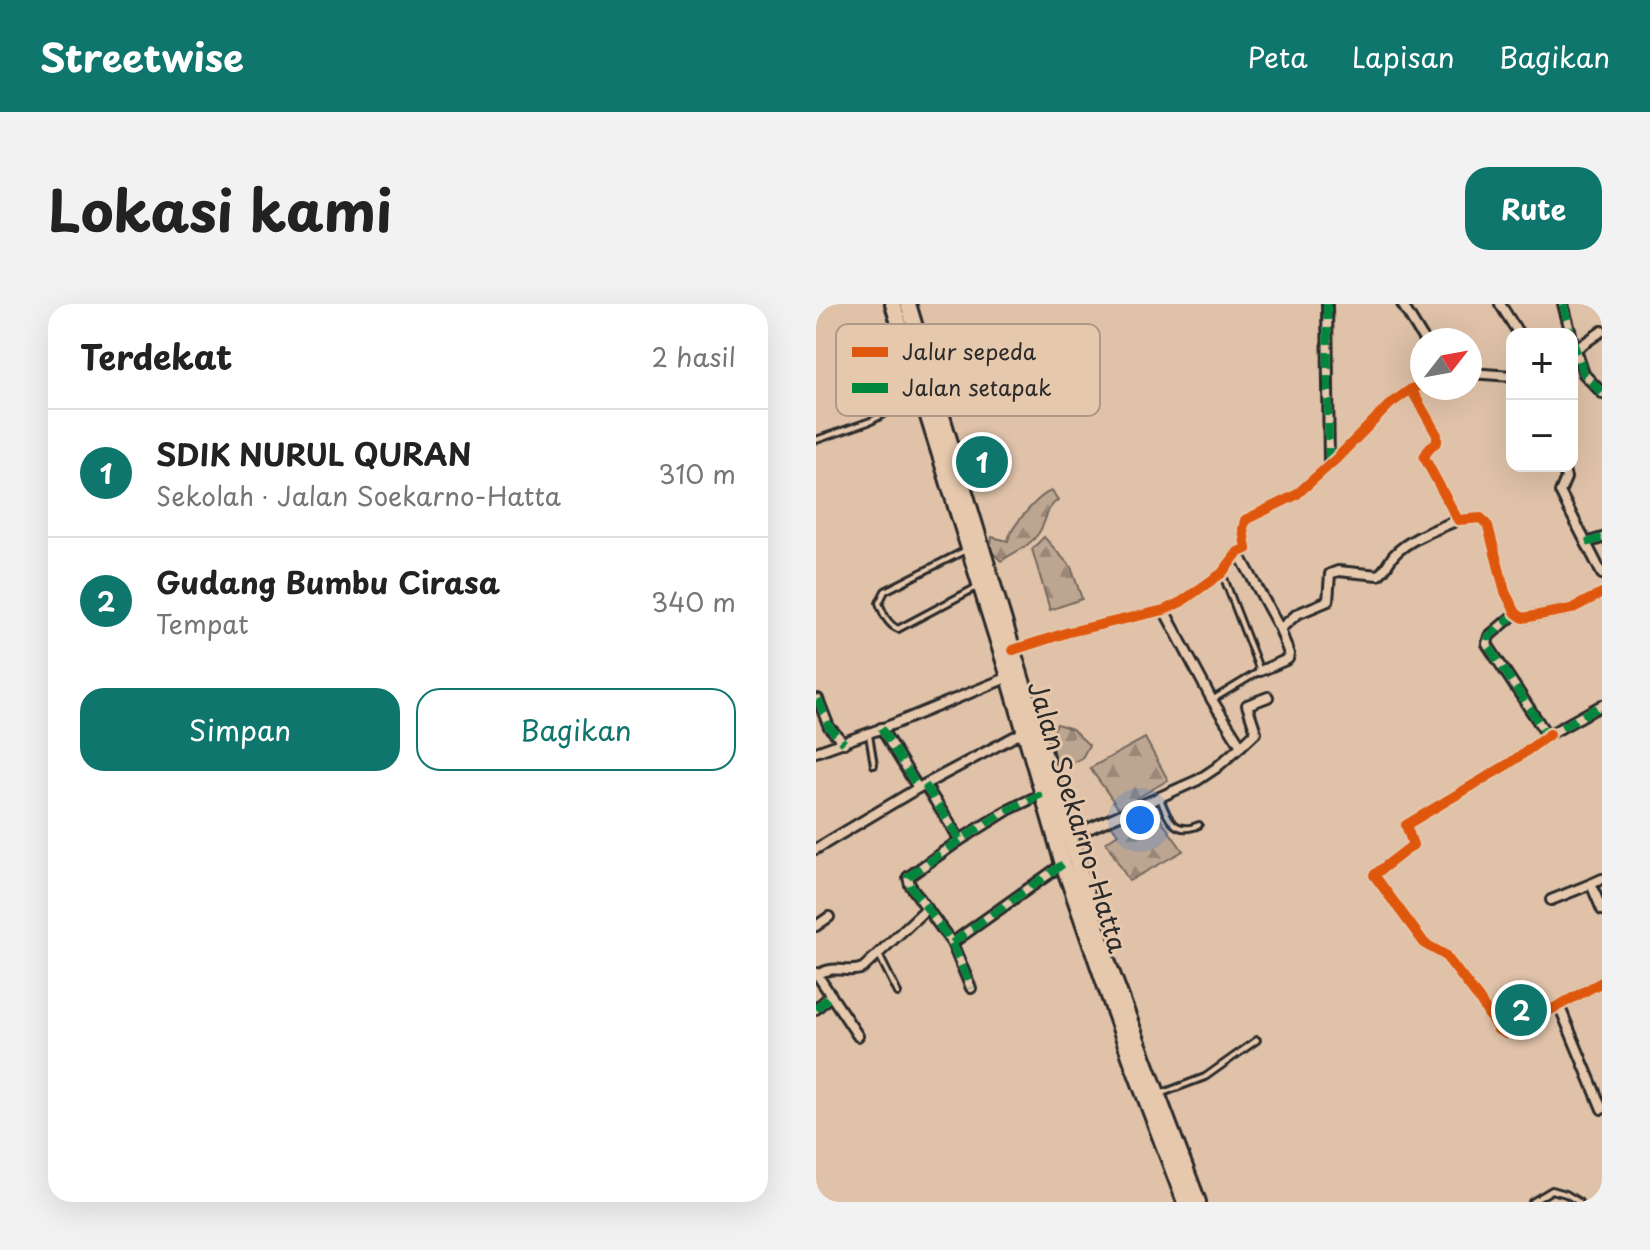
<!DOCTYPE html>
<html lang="id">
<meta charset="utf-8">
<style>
:root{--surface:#fff;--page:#f2f2f2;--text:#222;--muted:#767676;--line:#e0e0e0;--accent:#0f766e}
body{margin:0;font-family:"Playpen Sans",sans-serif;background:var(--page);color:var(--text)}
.controls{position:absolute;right:24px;top:24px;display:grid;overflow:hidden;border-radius:16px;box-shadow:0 8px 32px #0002}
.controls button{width:72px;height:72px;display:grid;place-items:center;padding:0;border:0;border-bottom:2px solid var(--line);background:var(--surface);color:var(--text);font:40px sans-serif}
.compass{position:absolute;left:594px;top:24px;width:72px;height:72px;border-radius:50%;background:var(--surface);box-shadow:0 8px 32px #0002;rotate:59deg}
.you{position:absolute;left:324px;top:516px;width:28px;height:28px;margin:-20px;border:6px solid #fff;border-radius:50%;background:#1a73e8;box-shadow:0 0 0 12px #1a73e833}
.badge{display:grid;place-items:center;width:52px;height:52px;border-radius:50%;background:var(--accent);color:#fff;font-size:26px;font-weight:700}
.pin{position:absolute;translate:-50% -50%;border:4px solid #fff;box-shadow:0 2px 8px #0006}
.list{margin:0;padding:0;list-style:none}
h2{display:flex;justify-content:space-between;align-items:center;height:104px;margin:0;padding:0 32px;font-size:34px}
h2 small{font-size:26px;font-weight:400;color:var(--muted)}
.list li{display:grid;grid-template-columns:52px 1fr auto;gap:24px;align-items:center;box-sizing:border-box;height:128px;padding:0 32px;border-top:2px solid var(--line)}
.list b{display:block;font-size:30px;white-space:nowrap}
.list p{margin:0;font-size:26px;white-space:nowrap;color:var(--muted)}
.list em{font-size:26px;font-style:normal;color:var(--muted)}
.actions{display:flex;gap:16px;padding:24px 32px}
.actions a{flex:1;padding:18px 0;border:2px solid var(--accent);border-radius:24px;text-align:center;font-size:28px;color:var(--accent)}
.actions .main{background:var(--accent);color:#fff}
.map{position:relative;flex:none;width:786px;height:898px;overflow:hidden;border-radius:24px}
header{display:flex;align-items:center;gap:48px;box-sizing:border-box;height:112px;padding:0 40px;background:var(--accent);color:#fff}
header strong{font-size:38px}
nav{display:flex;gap:44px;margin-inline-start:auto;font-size:28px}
.intro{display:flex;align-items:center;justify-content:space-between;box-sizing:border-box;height:192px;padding:0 48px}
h1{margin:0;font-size:56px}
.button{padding:20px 36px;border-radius:24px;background:var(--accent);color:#fff;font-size:28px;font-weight:700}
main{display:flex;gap:48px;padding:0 48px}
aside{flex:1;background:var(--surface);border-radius:24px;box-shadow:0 8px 32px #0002}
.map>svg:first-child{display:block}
</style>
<header>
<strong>Streetwise</strong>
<nav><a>Peta</a><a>Lapisan</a><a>Bagikan</a></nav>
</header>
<div class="intro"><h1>Lokasi kami</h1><a class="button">Rute</a></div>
<main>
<aside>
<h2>Terdekat<small>2 hasil</small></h2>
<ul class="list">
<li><span class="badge">1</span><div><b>SDIK NURUL QURAN</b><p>Sekolah · Jalan Soekarno-Hatta</p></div><em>310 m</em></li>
<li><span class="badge">2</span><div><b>Gudang Bumbu Cirasa</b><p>Tempat</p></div><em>340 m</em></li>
</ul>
<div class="actions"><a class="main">Simpan</a><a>Bagikan</a></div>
</aside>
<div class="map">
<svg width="786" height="898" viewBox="0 0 786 898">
<defs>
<pattern id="forest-firs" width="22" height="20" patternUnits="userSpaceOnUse" patternTransform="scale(2)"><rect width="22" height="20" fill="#bda691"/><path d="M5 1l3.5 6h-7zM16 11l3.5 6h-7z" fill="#9a8777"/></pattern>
</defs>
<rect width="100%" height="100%" fill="#dfc2a8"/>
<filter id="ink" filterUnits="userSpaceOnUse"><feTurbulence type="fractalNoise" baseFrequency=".0125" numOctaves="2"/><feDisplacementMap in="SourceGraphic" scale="16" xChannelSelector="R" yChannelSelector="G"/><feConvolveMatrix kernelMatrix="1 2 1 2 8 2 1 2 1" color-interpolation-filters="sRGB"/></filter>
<g filter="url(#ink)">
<g fill="url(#forest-firs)" stroke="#74685e" stroke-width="2">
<path d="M236,187L242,196C229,204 231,218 222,230C212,244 199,247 185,257L174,246L176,233L192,237C194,224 223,190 236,187Z"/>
<path d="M228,233L255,263L266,295L234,306L216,245Z"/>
<path d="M241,420L256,425L273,441L266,454L247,464L240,462L232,434Z"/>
<path d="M329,434L352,476L303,505L274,464Z"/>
<path d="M333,499L367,547L313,577L290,538L302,530L292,517Z"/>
</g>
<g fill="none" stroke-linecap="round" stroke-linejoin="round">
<g stroke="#685e55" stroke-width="2">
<path d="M122,469L200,427"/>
<path d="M0,540L30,522"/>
</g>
<defs>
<g id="service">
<path d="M117,76L130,70L133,63L124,36"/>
<path d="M121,91L201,44L208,45L231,80"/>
<path d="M0,136L55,117L101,92"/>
<path d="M150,246L69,287L63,299C67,309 71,320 82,325L161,283"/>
<path d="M396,396L444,367L406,269"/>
<path d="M53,431L58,461"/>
<path d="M344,494C351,514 359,532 383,521"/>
<path d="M63,651L82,689"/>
<path d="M344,790L389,773L441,736"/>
<path d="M716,898L736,886L750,890L763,898"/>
</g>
<g id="minor">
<path d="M511,0L513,161"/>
<path d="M586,0L608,36"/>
<path d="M684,0L703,30"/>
<path d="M747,0L755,30"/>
<path d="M756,34L768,70L786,89"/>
<path d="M757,47L786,27"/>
<path d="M654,69L696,72"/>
<path d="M595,85L621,131V138L614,143L608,153L642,216L665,214L672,222L689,288L700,309L707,314L755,305L786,289"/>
<path d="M747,162L750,174L744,188L786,270"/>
<path d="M770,239L786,234"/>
<path d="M422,248L464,325"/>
<path d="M700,309L673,332L671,340L729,428L734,430L786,401"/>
<path d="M197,346L253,328L348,306L365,298L406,269L422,248L430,245L427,225L429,216L480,191L520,155L574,100L595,85L606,81"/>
<path d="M444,367L472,355L473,350L464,325L481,310L512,297L514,270L522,267L562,271C570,266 572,258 578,251C594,234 621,225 642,216"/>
<path d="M2,395L13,423L28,439"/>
<path d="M65,424L102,484"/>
<path d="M734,430L694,459L590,521L597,541L558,571L609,640L629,651L663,695L682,726L690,730L786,678"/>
<path d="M425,442L440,428L431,401L452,393"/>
<path d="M0,448L78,420L193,373"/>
<path d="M109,481L144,536L192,506L226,490"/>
<path d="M252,534L382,476L400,464L425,442L396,396L348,306"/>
<path d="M144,536L92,573L94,581L136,639L155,684"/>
<path d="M0,545L102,484L209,427"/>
<path d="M786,575L775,580L786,606"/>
<path d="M735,596L775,580"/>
<path d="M0,622L13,613"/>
<path d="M136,639L247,560"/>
<path d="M0,669L42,732"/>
<path d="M1,671C22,659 30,671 47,664L111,604"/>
<path d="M743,701L786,805"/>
<path d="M0,705L15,691"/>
</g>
<g id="trunk">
<path d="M77,0L193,373L247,560L317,761L369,898"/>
<path d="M92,0L289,651L382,898"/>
</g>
</defs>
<use href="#service" stroke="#2b2b2b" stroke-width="10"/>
<use href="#minor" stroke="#2b2b2b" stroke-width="14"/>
<use href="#trunk" stroke="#2b2b2b" stroke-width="20"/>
<use href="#service" stroke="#e6c8ad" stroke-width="4"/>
<use href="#minor" stroke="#e6c8ad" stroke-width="8"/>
<use href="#trunk" stroke="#e6c8ad" stroke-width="14"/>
<g stroke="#00873e" stroke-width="8" stroke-dasharray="16 8" stroke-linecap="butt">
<path d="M511,0L513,161"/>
<path d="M747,0L755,30"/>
<path d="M756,34L768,70L786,89"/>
<path d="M770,239L786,234"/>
<path d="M700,309L673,332L671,340L729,428L734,430L786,401"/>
<path d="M2,395L13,423L28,439"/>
<path d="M65,424L102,484"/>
<path d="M109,481L144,536L192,506L226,490"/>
<path d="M144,536L92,573L94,581L136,639L155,684"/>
<path d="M136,639L247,560"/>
<path d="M0,705L15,691"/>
</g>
<defs>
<g id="cycleway">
<path d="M595,85L621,131V138L614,143L608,153L642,216L665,214L672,222L689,288L700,309L707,314L755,305L786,289"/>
<path d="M197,346L253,328L348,306L365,298L406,269L422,248L430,245L427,225L429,216L480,191L520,155L574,100L595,85L606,81"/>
<path d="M734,430L694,459L590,521L597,541L558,571L609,640L629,651L663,695L682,726L690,730L786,678"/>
</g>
</defs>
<use href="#cycleway" stroke="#e6c8ad" stroke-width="15"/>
<use href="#cycleway" stroke="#df570e" stroke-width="10"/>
</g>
</g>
<g text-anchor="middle" stroke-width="6" stroke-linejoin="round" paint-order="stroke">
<g font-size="26" fill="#2b2b2b" stroke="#e6c8ad">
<text transform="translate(261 513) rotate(73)" y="9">Jalan Soekarno-Hatta</text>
</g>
</g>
<rect x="20" y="20" width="264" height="92" rx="12" fill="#e6c8ad" stroke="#ae9986" stroke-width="2"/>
<rect x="36" y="43" width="36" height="10" fill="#df570e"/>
<rect x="36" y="79" width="36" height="10" fill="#00873e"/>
<g font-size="22" fill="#2b2b2b">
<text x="86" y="56">Jalur sepeda</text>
<text x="86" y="92">Jalan setapak</text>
</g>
</svg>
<div class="controls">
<button>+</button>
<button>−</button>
</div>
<svg class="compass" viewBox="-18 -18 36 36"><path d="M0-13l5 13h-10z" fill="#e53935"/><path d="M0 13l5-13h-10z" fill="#767676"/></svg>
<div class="you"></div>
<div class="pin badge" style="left:166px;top:158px">1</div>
<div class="pin badge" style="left:705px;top:706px">2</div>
</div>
</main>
